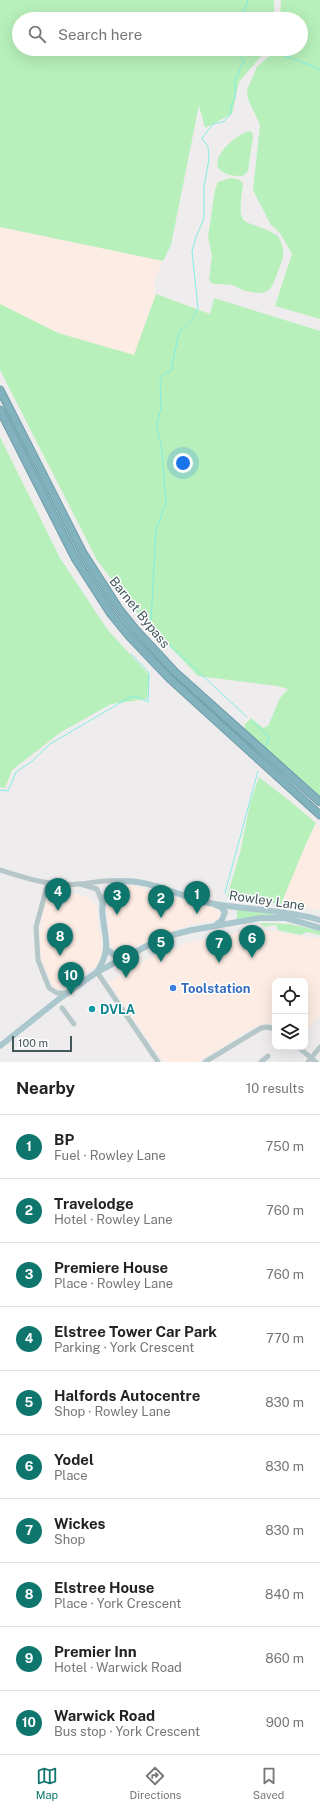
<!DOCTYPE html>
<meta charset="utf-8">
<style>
:root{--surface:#fff;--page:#f2f2f2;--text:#222;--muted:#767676;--line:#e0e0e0;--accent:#0f766e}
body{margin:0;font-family:"Public Sans",sans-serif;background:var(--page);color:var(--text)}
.controls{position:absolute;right:12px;bottom:12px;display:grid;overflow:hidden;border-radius:8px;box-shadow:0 4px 16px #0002}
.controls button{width:36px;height:36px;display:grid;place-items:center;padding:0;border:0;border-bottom:1px solid var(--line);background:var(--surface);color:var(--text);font:20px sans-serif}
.scale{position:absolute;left:12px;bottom:10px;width:60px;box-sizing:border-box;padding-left:4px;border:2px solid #44575a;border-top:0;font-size:11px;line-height:14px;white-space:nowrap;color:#44575a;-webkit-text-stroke:3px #fff;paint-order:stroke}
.you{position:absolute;left:183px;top:463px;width:14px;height:14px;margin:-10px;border:3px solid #fff;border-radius:50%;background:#1a73e8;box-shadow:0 0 0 6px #1a73e833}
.badge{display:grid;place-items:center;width:26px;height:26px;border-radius:50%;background:var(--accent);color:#fff;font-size:13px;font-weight:700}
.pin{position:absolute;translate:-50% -33px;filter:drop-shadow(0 1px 2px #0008)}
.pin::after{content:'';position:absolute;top:21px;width:14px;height:12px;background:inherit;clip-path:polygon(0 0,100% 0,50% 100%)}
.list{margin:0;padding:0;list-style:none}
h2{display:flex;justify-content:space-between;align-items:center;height:52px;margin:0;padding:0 16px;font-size:17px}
h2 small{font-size:13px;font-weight:400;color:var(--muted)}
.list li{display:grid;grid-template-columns:26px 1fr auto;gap:12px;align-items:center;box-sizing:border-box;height:64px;padding:0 16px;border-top:1px solid var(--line)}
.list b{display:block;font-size:15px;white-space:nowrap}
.list p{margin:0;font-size:13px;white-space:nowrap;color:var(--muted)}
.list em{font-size:13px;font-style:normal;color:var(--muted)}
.icon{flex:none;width:22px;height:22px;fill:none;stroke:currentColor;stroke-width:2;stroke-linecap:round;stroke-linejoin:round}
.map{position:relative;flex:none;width:320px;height:1062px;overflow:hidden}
.search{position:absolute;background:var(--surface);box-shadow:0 4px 16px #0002;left:12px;right:12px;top:12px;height:44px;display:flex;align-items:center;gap:10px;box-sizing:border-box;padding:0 14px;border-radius:22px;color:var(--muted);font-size:15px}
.sheet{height:692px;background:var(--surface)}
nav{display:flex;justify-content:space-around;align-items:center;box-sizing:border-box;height:56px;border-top:1px solid var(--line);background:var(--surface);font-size:11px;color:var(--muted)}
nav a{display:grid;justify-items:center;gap:2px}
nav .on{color:var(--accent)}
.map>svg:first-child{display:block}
</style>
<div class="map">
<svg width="320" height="1062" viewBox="0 0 320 1062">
<rect width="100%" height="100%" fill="#efeced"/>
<g fill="#fcece3">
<path d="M0,227L163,261L154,280L156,294L134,355L58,333L0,304Z"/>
<path d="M316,823L320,827V910L281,904L305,846Z"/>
<path d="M125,884L217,909L220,912L219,918L214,921L196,923L178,929L123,951H118L113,948L110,942L106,904L108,896L112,891Z"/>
<path d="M56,890L88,897L97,908L98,928L101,936L102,955L98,965L61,989L56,988L51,983L41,958L40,943L41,920L47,896Z"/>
<path d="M252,928L320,939V1015L305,1032V981H275V1024L265,1023L252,1028L198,1062H163L109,982L165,949L175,948L186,943L227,935Z"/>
</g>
<g fill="#b7f0bb">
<path d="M0,0H274V19H19V49H267L239,82L232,114L205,128L199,105L171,245L163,261L0,227Z"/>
<path d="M281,0H320V319L275,306L292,254L280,233L271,225L253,190L260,125L248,99L247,90L257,67L277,49H301V19H280Z"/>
<path d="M249,131L252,132L253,137L248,171L243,176C238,176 232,176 227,174C201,164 235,135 249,131Z"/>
<path d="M231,178L240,180L243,184C236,234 243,215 278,236C286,252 284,256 278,271C271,292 268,296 246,291C241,290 236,286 232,285C226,284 219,284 213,284L209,280L212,256L208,237L215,190L218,182Z"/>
<path d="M156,294L210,314L214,298L320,331V798L244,730L245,724L251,718L263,728L268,726L280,698L288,689L277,686L198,676L134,609L97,560L0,370V304L58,333L134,355Z"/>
<path d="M0,437L60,558L107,629L149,675L147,699L111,704L61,732L12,770L5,788L0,787Z"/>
<path d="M259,777L291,802L316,823L305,846L281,904L227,897L240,853L250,804Z"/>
<path d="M237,910L289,915L237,920Z"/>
<path d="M259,923L290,924L320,931V935L307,932L300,935L278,930L276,925H272L266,927Z"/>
</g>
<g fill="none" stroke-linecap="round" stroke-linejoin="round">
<g stroke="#82eee2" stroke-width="1">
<path d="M242,19L248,0"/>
<path d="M238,49V55L244,61L235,80V98L232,103L230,115L223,122L213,124L202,138L208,147L209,159L204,187V218L196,237L192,251L198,308L192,319L179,332L171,371L164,374L160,380L161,408L157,425L162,452L166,504L156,529L151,621L148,625L247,717"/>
<path d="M267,49L320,69"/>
<path d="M252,721L269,737L266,746"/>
<path d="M0,790L8,791L16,772L31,762L50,744L130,697H138L148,702L149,673L131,654"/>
<path d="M225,893L258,771"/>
</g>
<defs>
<g id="highway">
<path d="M0,390L83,553L119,609L136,630L175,672L320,802"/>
<path d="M0,410L75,558L111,614L129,636L169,678L320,815"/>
</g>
</defs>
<use href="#highway" stroke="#6c9da9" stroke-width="9"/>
<g stroke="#b6c7ca" stroke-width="5">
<path d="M0,870C26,878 52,887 79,884C93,883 107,879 122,881"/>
<path d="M48,883L36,927L38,960L49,988L57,993H66"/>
<path d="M80,884L97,889L102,902"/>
<path d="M97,972L158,1062"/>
<path d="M62,1008L74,1024"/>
<path d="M298,1047L316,1062"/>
<path d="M205,1062L261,1028L267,1027L275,1029"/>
<path d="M261,1062L268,1056"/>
<path d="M308,1062L320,1047"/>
</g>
<g stroke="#aac7cd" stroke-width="6">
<path d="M216,905L221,907L225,912L222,920L217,924"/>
<path d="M106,949L117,957L124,956"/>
<path d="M97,972C102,964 105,958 106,949C108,931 96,909 107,893C111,886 118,881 127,881C157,882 185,899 215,904C250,910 286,910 320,920"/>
<path d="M0,1046L59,999L97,972L164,937L192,930L260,918H286L320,928"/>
</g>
<use href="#highway" stroke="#81b2be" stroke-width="7"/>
</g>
<circle fill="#3f7fe0" stroke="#fff" stroke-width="1.5" cx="173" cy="988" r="4"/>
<circle fill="#0f9aa8" stroke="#fff" stroke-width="1.5" cx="92" cy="1009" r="4"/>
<g text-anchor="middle" stroke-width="3" stroke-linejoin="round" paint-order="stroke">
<g font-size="13" fill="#44575a" stroke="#fff">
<text transform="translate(140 612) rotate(51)" y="5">Barnet Bypass</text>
<text transform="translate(267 900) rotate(8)" y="5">Rowley Lane</text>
</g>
<g font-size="13" font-weight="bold" fill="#366cbe" stroke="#fff" text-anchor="start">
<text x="181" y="993">Toolstation</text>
</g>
<g font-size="13" font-weight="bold" fill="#0d838f" stroke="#fff" text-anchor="start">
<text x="100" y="1014">DVLA</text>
</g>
</g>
</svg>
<div class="controls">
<button><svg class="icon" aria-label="locate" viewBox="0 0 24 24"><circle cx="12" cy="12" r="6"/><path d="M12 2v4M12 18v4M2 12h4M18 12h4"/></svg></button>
<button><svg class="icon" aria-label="layers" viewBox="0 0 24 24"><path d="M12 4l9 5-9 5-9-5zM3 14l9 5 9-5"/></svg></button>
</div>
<div class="scale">100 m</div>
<div class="you"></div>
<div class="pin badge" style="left:197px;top:914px">1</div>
<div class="pin badge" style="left:161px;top:918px">2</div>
<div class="pin badge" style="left:117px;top:915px">3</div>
<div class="pin badge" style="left:58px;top:911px">4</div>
<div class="pin badge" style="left:161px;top:962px">5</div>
<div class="pin badge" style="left:252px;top:958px">6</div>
<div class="pin badge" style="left:219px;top:963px">7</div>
<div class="pin badge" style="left:60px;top:956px">8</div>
<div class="pin badge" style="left:126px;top:978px">9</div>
<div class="pin badge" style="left:71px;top:995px">10</div>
<div class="search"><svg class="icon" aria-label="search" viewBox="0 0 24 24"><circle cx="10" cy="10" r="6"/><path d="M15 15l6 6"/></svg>Search here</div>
</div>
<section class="sheet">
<h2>Nearby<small>10 results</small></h2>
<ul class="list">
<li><span class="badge">1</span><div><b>BP</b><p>Fuel · Rowley Lane</p></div><em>750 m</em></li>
<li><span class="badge">2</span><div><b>Travelodge</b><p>Hotel · Rowley Lane</p></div><em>760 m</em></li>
<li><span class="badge">3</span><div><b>Premiere House</b><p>Place · Rowley Lane</p></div><em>760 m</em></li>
<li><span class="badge">4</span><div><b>Elstree Tower Car Park</b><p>Parking · York Crescent</p></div><em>770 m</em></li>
<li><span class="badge">5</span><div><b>Halfords Autocentre</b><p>Shop · Rowley Lane</p></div><em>830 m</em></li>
<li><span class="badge">6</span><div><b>Yodel</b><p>Place</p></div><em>830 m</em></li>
<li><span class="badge">7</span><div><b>Wickes</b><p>Shop</p></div><em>830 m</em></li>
<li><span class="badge">8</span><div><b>Elstree House</b><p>Place · York Crescent</p></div><em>840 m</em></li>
<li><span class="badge">9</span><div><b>Premier Inn</b><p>Hotel · Warwick Road</p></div><em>860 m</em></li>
<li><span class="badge">10</span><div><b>Warwick Road</b><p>Bus stop · York Crescent</p></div><em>900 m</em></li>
</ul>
</section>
<nav>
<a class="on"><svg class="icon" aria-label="map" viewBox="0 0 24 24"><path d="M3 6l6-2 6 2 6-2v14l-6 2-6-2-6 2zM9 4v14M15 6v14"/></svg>Map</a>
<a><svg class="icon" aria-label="directions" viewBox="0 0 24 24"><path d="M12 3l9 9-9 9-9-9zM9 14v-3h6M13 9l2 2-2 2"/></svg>Directions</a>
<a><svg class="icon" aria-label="saved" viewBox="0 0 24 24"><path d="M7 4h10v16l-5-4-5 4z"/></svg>Saved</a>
</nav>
